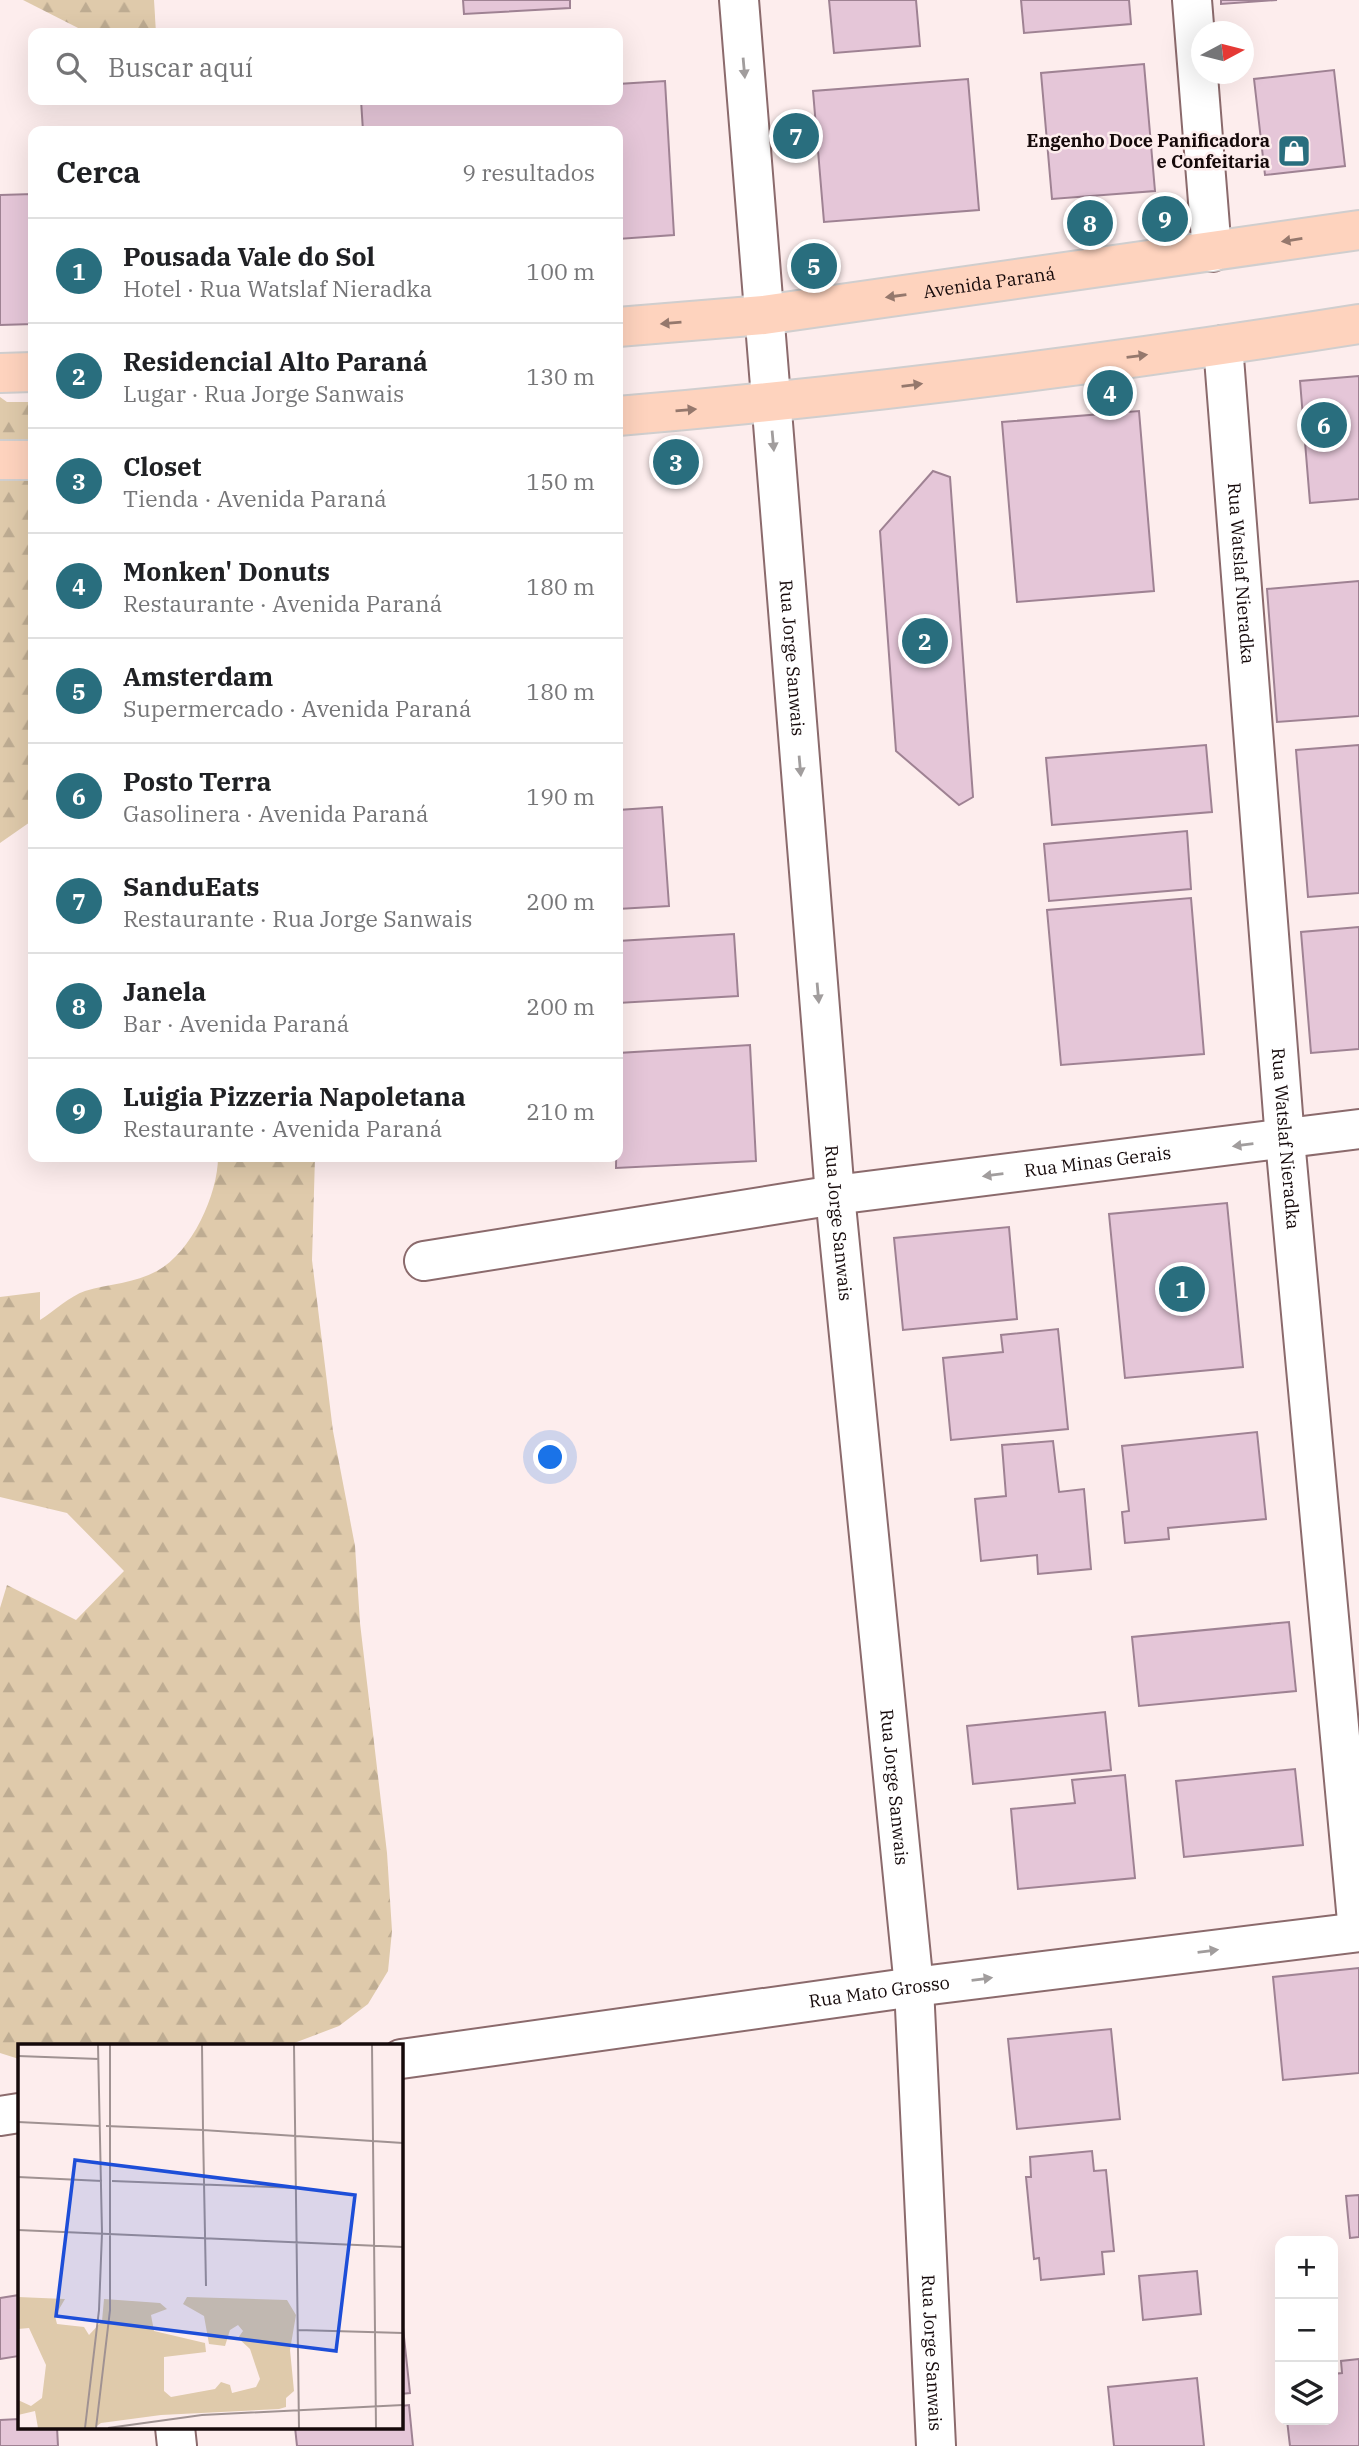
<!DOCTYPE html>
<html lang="es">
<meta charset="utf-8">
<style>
:root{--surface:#fff;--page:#f2f2f2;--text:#202124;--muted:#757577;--line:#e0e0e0;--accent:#296e7e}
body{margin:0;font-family:"IBM Plex Serif",serif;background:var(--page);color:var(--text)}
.controls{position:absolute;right:21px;bottom:21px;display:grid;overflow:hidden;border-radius:14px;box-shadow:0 7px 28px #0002}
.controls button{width:63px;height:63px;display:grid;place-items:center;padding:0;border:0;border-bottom:2px solid var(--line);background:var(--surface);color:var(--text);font:35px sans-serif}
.compass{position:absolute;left:1191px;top:21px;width:63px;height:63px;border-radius:50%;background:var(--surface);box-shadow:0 7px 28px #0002;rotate:83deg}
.you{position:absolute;left:551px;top:1458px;width:24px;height:24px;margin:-18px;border:5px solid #fff;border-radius:50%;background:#1a73e8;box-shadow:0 0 0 10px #1a73e833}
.badge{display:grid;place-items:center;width:46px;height:46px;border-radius:50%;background:var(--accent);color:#fff;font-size:23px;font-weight:700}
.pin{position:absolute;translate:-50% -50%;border:4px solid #fff;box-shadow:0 2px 7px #0006}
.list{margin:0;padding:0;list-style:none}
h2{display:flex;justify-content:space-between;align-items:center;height:91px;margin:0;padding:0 28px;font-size:30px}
h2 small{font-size:23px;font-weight:400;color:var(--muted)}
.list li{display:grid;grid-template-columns:46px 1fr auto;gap:21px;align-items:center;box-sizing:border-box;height:105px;padding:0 28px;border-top:2px solid var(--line)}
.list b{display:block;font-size:26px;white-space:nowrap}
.list p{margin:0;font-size:23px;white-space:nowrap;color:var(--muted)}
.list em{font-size:23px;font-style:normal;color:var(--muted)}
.icon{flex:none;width:38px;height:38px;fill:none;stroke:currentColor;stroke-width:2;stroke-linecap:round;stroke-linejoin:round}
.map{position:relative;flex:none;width:1359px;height:2446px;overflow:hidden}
.search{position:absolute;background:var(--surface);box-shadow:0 7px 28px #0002;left:28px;top:28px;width:595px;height:77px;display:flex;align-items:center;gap:18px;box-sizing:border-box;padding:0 24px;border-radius:14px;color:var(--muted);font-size:26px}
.panel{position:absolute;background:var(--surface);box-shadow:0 7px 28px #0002;left:28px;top:126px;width:595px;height:1036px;border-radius:14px}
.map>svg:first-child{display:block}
</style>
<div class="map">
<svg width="1359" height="2446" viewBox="0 0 1359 2446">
<defs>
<pattern id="forest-firs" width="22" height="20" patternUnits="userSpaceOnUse" patternTransform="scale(1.75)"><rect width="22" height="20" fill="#dfcaab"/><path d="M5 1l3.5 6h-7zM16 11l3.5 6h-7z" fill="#beac92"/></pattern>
</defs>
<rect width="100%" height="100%" fill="#fdeded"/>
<g fill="url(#forest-firs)">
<path d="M23,0H154L156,33H88Z"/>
<path d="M0,397L7,402H33V820L0,843Z"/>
<path d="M218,1157H315L312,1260L333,1431L355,1546L360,1623L387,1853L392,1931L388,1971L368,2004L339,2026L289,2045H19V2059L0,2053V1608L7,1585L76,1620L124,1571L67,1513L0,1497V1297L40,1292V1320C54,1311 70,1296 85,1291C109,1284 135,1283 157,1271C192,1252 218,1194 218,1157Z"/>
</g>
<g fill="#e5c6d8" stroke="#9f8293" stroke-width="2">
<path d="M463,0H570V8L464,14Z"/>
<path d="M829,0H916L920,46L834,53Z"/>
<path d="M1021,0H1129L1131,24L1024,33Z"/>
<path d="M1221,0H1277L1221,4Z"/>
<path d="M1144,64L1155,191L1052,199L1041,73Z"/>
<path d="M1334,70L1345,166L1265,175L1254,79Z"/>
<path d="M968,79L979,210L824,222L813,91Z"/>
<path d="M665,81L674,235L618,239V131H363L361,100H618V84Z"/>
<path d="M33,194V324L0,325V195Z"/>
<path d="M1359,376V499L1310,503L1300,381Z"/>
<path d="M1139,411L1154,591L1017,602L1002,422Z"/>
<path d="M933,471L950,477L973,797L959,805L896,751L880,531Z"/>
<path d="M1359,581V716L1277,722L1267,589Z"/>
<path d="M1206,745L1212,812L1052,825L1046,758Z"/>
<path d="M1359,745V893L1308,897L1296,750Z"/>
<path d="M662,807L669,906L618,909V810Z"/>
<path d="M1187,831L1191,889L1049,901L1044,844Z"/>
<path d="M1191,898L1204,1054L1061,1065L1047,910Z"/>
<path d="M1359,927V1049L1311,1053L1301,932Z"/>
<path d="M734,934L738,996L618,1003V941Z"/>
<path d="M750,1045L756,1161L616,1168L618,1053Z"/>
<path d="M1227,1203L1243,1367L1125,1378L1109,1214Z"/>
<path d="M1009,1227L1017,1319L903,1330L894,1238Z"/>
<path d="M1058,1329L1068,1429L951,1440L943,1358L1003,1352L1001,1335Z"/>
<path d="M1257,1432L1266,1519L1168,1528L1169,1539L1125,1543L1122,1512L1129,1511L1122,1446Z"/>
<path d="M1053,1441L1059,1492L1084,1489L1091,1569L1038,1574L1037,1555L981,1561L975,1499L1006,1496L1002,1445Z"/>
<path d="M1289,1622L1296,1691L1139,1706L1132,1637Z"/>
<path d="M1105,1712L1111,1770L973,1784L967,1726Z"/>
<path d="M1295,1769L1303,1845L1184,1857L1176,1781Z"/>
<path d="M1125,1775L1135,1878L1018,1889L1011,1809L1075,1803L1072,1780Z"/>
<path d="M1359,1968V2073L1283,2080L1273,1977Z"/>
<path d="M1111,2029L1120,2119L1017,2129L1008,2039Z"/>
<path d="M1092,2151L1094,2171L1106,2170L1114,2251L1102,2252L1104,2274L1041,2280L1039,2258L1034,2259L1026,2177H1031L1030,2157Z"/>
<path d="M1359,2195V2237L1350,2238L1346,2196Z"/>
<path d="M1197,2271L1201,2314L1143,2320L1139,2276Z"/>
<path d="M19,2295V2356L0,2359V2298Z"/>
<path d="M401,2309L410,2393L401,2394Z"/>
<path d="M1359,2359V2446H1290L1287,2420H1333V2374L1342,2373L1341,2361Z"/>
<path d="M1197,2378L1204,2446H1114L1108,2387Z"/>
<path d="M409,2405L413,2446H297L295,2427H401V2406Z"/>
<path d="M19,2419V2427H57L58,2446H0V2420Z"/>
</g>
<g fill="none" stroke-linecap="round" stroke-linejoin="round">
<defs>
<g id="street">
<path id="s1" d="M739,0L835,1195L914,1987L936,2446"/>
<path d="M1192,0L1212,252"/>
<path id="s2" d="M1223,345L1285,1140L1358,1932"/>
<path id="s3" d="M424,1261L835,1195L1359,1129"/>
<path id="s4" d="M401,2059L914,1987L1359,1932"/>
<path d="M0,2116L19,2113"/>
<path d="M175,2427L177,2446"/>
</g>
<g id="primary">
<path id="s5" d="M618,327L764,315L1359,230"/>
<path d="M0,373L33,372"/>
<path d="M618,416C866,395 1113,363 1359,324"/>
<path d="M0,460H33"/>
</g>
</defs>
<use href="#street" stroke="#8b6a6c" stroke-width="42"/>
<use href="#primary" stroke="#d0cece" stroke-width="42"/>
<use href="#street" stroke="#fff" stroke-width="38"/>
<use href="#primary" stroke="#fed3be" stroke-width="38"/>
</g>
<defs><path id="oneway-solid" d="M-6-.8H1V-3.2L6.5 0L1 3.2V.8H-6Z" transform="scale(1.75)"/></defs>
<g fill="#a19d9d">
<use href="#oneway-solid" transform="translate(744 68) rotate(85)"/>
<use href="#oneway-solid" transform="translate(773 441) rotate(85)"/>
<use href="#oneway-solid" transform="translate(800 766) rotate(85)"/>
<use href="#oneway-solid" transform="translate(818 993) rotate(85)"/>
<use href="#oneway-solid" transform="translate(1243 1145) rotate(173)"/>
<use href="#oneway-solid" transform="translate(993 1175) rotate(173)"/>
<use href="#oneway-solid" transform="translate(1208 1951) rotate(-7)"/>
<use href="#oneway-solid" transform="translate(982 1979) rotate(-7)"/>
</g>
<g fill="#95786d">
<use href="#oneway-solid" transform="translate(1292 240) rotate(171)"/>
<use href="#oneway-solid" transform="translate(896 296) rotate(172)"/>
<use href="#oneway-solid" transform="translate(671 323) rotate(175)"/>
<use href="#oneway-solid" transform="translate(1137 356) rotate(-7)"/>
<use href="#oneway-solid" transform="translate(912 385) rotate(-7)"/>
<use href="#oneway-solid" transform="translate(686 410) rotate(-5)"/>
</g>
<defs>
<symbol id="shop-square" viewBox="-11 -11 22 22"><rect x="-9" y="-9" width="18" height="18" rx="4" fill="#296e7e" stroke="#fdeded"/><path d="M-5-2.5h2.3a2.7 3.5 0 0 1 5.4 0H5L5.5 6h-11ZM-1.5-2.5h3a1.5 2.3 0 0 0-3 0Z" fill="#fff"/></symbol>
</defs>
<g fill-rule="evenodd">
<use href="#shop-square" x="1275" y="132" width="38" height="38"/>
</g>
<g text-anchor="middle" stroke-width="5" stroke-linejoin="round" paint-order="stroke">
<g font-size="18" font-weight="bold" fill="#15090a" stroke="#fdeded" text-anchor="end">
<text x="1270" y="147">Engenho Doce Panificadora<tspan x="1270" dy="21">e Confeitaria</tspan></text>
</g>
<g font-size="18" fill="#15090a" stroke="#fdeded">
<text dy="6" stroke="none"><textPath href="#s5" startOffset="374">Avenida Paraná</textPath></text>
<text dy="6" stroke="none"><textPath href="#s2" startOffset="229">Rua Watslaf Nieradka</textPath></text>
<text dy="6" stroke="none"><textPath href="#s1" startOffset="660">Rua Jorge Sanwais</textPath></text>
<text dy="6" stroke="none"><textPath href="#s2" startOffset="796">Rua Watslaf Nieradka</textPath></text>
<text dy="6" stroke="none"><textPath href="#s3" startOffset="681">Rua Minas Gerais</textPath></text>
<text dy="6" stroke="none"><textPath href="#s1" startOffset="1227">Rua Jorge Sanwais</textPath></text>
<text dy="6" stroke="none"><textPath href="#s1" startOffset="1794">Rua Jorge Sanwais</textPath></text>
<text dy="6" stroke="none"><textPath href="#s4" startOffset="483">Rua Mato Grosso</textPath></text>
<text dy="6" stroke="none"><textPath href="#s1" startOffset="2361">Rua Jorge Sanwais</textPath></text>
</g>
</g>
<g transform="translate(18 2044)">
<rect width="385" height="385" fill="#fdeded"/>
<path d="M0,253L47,255L37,272L39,280L66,283L71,291L84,277L86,255L142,259L149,265L133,271L136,287L187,299L188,308L146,313V347L153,353L197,345L203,338L212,341L214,349L238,343L242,335L232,305L220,294L225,287L220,281L212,286L207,302L191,300L186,272L165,260L169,253L269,256L278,271L272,306L276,347L268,354V363L261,365L143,371L83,379L76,384H20L17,367L0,371V356L13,362L24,354L28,321L11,284L0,285Z" fill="#dfcaab"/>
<path fill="none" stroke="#a09292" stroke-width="2" d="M276,1L281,384M354,1L358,384M0,12L81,15M0,78L82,82M88,82L185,86L184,1M0,133L84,137M94,137L279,144M0,186L385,203M188,242L185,86L385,99M280,286L385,289M67,384L81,266L84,189L80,1M78,384L92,266V1M90,384L184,371L385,361"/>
<path fill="#1d4ed8" fill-opacity="0.15" stroke="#1d4ed8" stroke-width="3.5" d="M57,116L337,151L318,307L38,272Z"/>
<rect width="385" height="385" fill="none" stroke="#15090a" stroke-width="3.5"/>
</g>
</svg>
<div class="controls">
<button>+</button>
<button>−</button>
<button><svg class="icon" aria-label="layers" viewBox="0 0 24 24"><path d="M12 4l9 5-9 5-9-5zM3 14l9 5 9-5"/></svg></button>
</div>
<svg class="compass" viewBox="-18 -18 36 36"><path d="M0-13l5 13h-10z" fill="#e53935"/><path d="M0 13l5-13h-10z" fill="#757577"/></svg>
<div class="you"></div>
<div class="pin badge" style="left:1182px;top:1289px">1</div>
<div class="pin badge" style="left:925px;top:641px">2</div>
<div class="pin badge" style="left:676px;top:462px">3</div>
<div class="pin badge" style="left:1110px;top:393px">4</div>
<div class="pin badge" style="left:814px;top:266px">5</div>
<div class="pin badge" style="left:1324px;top:425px">6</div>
<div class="pin badge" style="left:796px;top:136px">7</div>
<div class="pin badge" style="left:1090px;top:223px">8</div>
<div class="pin badge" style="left:1165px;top:219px">9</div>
<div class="search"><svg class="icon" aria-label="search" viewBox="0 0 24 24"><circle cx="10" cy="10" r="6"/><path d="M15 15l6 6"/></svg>Buscar aquí</div>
<section class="panel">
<h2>Cerca<small>9 resultados</small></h2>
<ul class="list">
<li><span class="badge">1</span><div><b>Pousada Vale do Sol</b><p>Hotel · Rua Watslaf Nieradka</p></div><em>100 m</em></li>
<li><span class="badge">2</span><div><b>Residencial Alto Paraná</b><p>Lugar · Rua Jorge Sanwais</p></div><em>130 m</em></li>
<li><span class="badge">3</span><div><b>Closet</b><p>Tienda · Avenida Paraná</p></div><em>150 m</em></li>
<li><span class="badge">4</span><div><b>Monken' Donuts</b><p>Restaurante · Avenida Paraná</p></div><em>180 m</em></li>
<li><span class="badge">5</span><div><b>Amsterdam</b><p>Supermercado · Avenida Paraná</p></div><em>180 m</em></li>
<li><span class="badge">6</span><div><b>Posto Terra</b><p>Gasolinera · Avenida Paraná</p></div><em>190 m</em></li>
<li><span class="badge">7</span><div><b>SanduEats</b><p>Restaurante · Rua Jorge Sanwais</p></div><em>200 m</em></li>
<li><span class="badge">8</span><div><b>Janela</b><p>Bar · Avenida Paraná</p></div><em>200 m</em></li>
<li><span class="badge">9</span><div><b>Luigia Pizzeria Napoletana</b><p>Restaurante · Avenida Paraná</p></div><em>210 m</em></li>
</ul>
</section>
</div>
